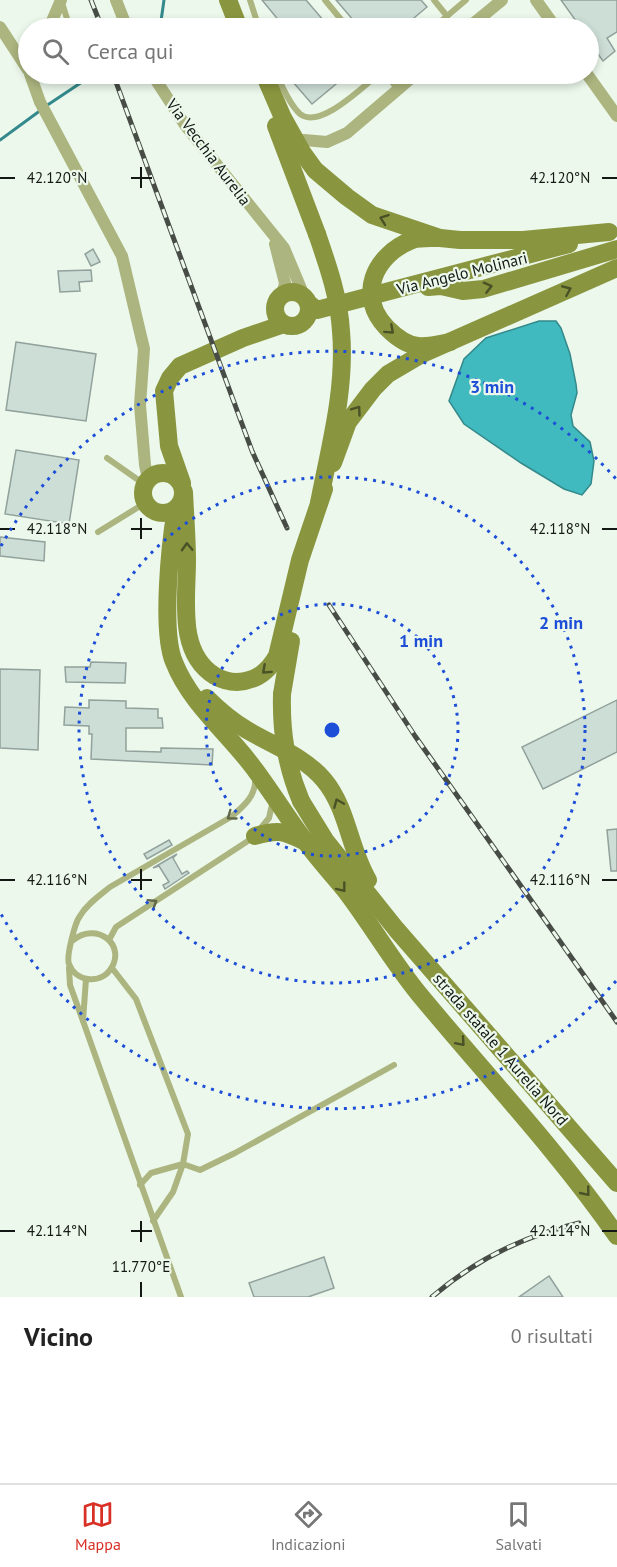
<!DOCTYPE html>
<html lang="it">
<meta charset="utf-8">
<style>
:root{--surface:#fff;--page:#f6f6f6;--text:#222;--muted:#767676;--line:#e0e0e0;--accent:#d93025}
body{margin:0;font-family:"PT Sans",sans-serif;background:var(--page);color:var(--text)}
.list{margin:0;padding:0;list-style:none}
h2{display:flex;justify-content:space-between;align-items:center;height:78px;margin:0;padding:0 24px;font-size:26px}
h2 small{font-size:20px;font-weight:400;color:var(--muted)}
.icon{flex:none;width:33px;height:33px;fill:none;stroke:currentColor;stroke-width:2;stroke-linecap:round;stroke-linejoin:round}
.map{position:relative;flex:none;width:617px;height:1297px;overflow:hidden}
.search{position:absolute;background:var(--surface);box-shadow:0 3px 9px #0003;left:18px;right:18px;top:18px;height:66px;display:flex;align-items:center;gap:15px;box-sizing:border-box;padding:0 21px;border-radius:33px;color:var(--muted);font-size:22px}
.sheet{height:186px;background:var(--surface)}
nav{display:flex;justify-content:space-around;align-items:center;box-sizing:border-box;height:84px;border-top:2px solid var(--line);background:var(--surface);font-size:16px;color:var(--muted)}
nav a{display:grid;justify-items:center;gap:3px}
nav .on{color:var(--accent)}
.map>svg:first-child{display:block}
</style>
<div class="map">
<svg width="617" height="1297" viewBox="0 0 617 1297">
<rect width="100%" height="100%" fill="#ecf8eb"/>
<path fill="#40babe" stroke="#33898b" stroke-width="1.5" d="M539,321H556L561,328L570,354L576,384L577,393L571,415L573,426L590,442L594,461L591,484L582,495L564,489L521,463L464,424L449,401L464,359L486,338Z"/>
<g fill="none" stroke-linecap="round" stroke-linejoin="round">
<g stroke="#33898b" stroke-width="3">
<path d="M160,28L164,0"/>
<path d="M46,106L94,74"/>
<path d="M0,140L41,110"/>
</g>
</g>
<g fill="#cdded7" stroke="#91a19b" stroke-width="1.5">
<path d="M262,0H306L330,28H285Z"/>
<path d="M336,0H421L427,7L402,28H360Z"/>
<path d="M561,0H617V32L607,38L615,51L603,61L588,40V28H581Z"/>
<path d="M286,74H348L312,104Z"/>
<path d="M93,249L100,262L91,266L85,254Z"/>
<path d="M91,270L92,281L79,282L80,291L60,292L58,271Z"/>
<path d="M16,342L96,354L86,421L6,410Z"/>
<path d="M16,450L79,460L69,524L5,514Z"/>
<path d="M0,537L45,542L44,561L0,556Z"/>
<path d="M91,662L126,663L125,683L66,682L65,667H90Z"/>
<path d="M0,669L40,670L38,750L0,748Z"/>
<path d="M89,700L126,701V708L158,709V718H162L163,728H126V751L161,752V748L213,749L212,765L91,759L92,734H89V726L64,725L65,707L89,708Z"/>
<path d="M617,700V752L543,789L522,747Z"/>
<path d="M617,829V871H611L607,830Z"/>
<path d="M169,840L172,845L147,859L144,854Z"/>
<path d="M177,854L173,858L182,874L187,871L189,873L165,889L163,885L169,882L159,866L153,868Z"/>
<path d="M324,1257L334,1288L308,1297H254L249,1283Z"/>
<path d="M549,1276L563,1297H519Z"/>
</g>
<g fill="none" stroke-linecap="round" stroke-linejoin="round">
<g stroke="#acb57f" stroke-width="6">
<path d="M250,0L259,28"/>
<path d="M325,0L348,28"/>
<path d="M434,0L447,16"/>
<path d="M62,3L70,28"/>
<path d="M433,28L466,0"/>
<path d="M276,74C283,87 289,104 300,114C320,130 363,86 379,74"/>
<path d="M385,74L398,89"/>
<path d="M107,458L144,484"/>
<path d="M98,532L145,503"/>
<path d="M260,829L269,818L273,800"/>
<path d="M109,940L116,927L254,837"/>
<path d="M72,941C96,920 128,945 110,970C99,985 75,981 69,964C66,957 75,922 80,916C87,904 99,896 110,887L231,817C244,806 257,795 255,777"/>
<path d="M69,968L70,985L83,1021L86,979"/>
<path d="M112,968L136,999L188,1134L183,1164L200,1170L235,1153L394,1065"/>
<path d="M83,1021L181,1297"/>
<path d="M140,1185L151,1173L183,1164L173,1192L153,1221"/>
</g>
<g stroke="#acb57f" stroke-width="12">
<path d="M116,0L127,28"/>
<path d="M536,0L556,28"/>
<path d="M0,27L28,70"/>
<path d="M49,28L61,0"/>
<path d="M468,28L502,0"/>
<path d="M30,74L40,102L122,256L144,349L140,405L145,465L148,479"/>
<path d="M152,74L185,125L284,248L305,298"/>
<path d="M587,74L617,116"/>
<path d="M304,140L327,142L347,133L416,74"/>
<path d="M275,244L285,283L282,296"/>
</g>
<g stroke="#8a963f" stroke-width="18">
<path d="M228,0L239,28"/>
<path d="M264,74L283,118L302,152L315,170L347,197L372,215L440,238L460,240H523L609,232"/>
<path d="M276,126L317,234"/>
<path d="M428,287L441,286L463,291L483,289L617,249"/>
<circle cx="292" cy="309" r="17"/>
<path d="M308,303L317,310L569,244"/>
<path d="M333,463L348,422L373,389L388,374L422,354L617,268"/>
<circle cx="163" cy="493" r="20"/>
<path d="M182,483L169,446L164,391L170,378L180,366L243,338L284,324"/>
<path d="M184,492C185,515 187,538 187,561C187,599 177,653 215,676C222,680 229,682 237,682C256,681 268,672 277,656L300,560L324,489"/>
<path d="M176,509C170,544 161,631 174,662C190,703 227,732 253,767C271,791 287,817 305,841C317,858 332,874 345,890C371,924 392,961 419,994C485,1074 557,1150 617,1236"/>
<path d="M282,694L291,641"/>
<path d="M207,698C219,710 232,721 247,730C272,745 304,756 324,780C348,809 349,848 368,880"/>
<path d="M301,801L325,840L396,929L617,1183"/>
<path d="M255,836C278,829 283,831 304,841"/>
</g>
<defs>
<g id="rail">
<path d="M91,0L102,28"/>
<path d="M113,74L252,451L287,528"/>
<path d="M329,605L415,736L617,1022"/>
<path d="M432,1297C475,1260 523,1236 579,1223"/>
</g>
</defs>
<use href="#rail" stroke="#474d46" stroke-width="5"/>
<use href="#rail" stroke="#ecf8eb" stroke-width="3" stroke-dasharray="9" stroke-linecap="butt"/>
<g stroke="#8a963f" stroke-width="18">
<path d="M317,234C328,266 339,297 341,331C346,389 330,446 319,503"/>
<path d="M440,238C431,238 420,237 412,240C374,255 356,296 387,328C395,336 407,345 418,346C429,347 440,344 450,342"/>
<path d="M282,694C281,732 286,765 301,801"/>
</g>
</g>
<defs><path id="oneway-chevron" d="M-2-3.5L2.5 0L-2 3.5" fill="none" stroke-width="1.6" stroke-linecap="round" stroke-linejoin="round" transform="scale(1.5)"/></defs>
<g stroke="#495127">
<use href="#oneway-chevron" transform="translate(384 219) rotate(-160)"/>
<use href="#oneway-chevron" transform="translate(488 287) rotate(-14)"/>
<use href="#oneway-chevron" transform="translate(567 290) rotate(-23)"/>
<use href="#oneway-chevron" transform="translate(390 330) rotate(42)"/>
<use href="#oneway-chevron" transform="translate(357 410) rotate(-54)"/>
<use href="#oneway-chevron" transform="translate(187 547) rotate(-92)"/>
<use href="#oneway-chevron" transform="translate(266 670) rotate(138)"/>
<use href="#oneway-chevron" transform="translate(338 803) rotate(-113)"/>
<use href="#oneway-chevron" transform="translate(342 888) rotate(52)"/>
<use href="#oneway-chevron" transform="translate(461 1042) rotate(49)"/>
<use href="#oneway-chevron" transform="translate(586 1192) rotate(51)"/>
</g>
<g stroke="#60664a">
<use href="#oneway-chevron" transform="translate(231 816) rotate(144)"/>
<use href="#oneway-chevron" transform="translate(153 903) rotate(-32)"/>
</g>
<path fill="none" stroke="#141814" stroke-width="2" d="M141,167V188M0,178H15M131,178H152M602,178H617M141,518V539M0,529H15M131,529H152M602,529H617M141,869V890M0,880H15M131,880H152M602,880H617M141,1221V1242M0,1231H15M131,1231H152M602,1231H617M141,1282V1297"/>
<g fill="none" stroke="#1d4ed8" stroke-width="3" stroke-dasharray="3 6">
<circle cx="332" cy="730" r="126"/>
<circle cx="332" cy="730" r="253"/>
<path d="M616 981A379 379 0 0 1 1 914M1 546A379 379 0 0 1 616 479"/>
</g>
<g text-anchor="middle" stroke-width="4.5" stroke-linejoin="round" paint-order="stroke">
<g font-size="16" fill="#141814" stroke="#ecf8eb">
<text transform="translate(209 152) rotate(53)" y="6">Via Vecchia Aurelia</text>
<text transform="translate(462 273) rotate(-14)" y="6">Via Angelo Molinari</text>
<text transform="translate(501 1049) rotate(49)" y="6">strada statale 1 Aurelia Nord</text>
</g>
</g>
<g font-size="15" text-anchor="middle" fill="#141814" stroke="#ecf8eb" stroke-width="4.5" stroke-linejoin="round" paint-order="stroke">
<text x="57" y="183">42.120°N</text>
<text x="560" y="183">42.120°N</text>
<text x="57" y="534">42.118°N</text>
<text x="560" y="534">42.118°N</text>
<text x="57" y="885">42.116°N</text>
<text x="560" y="885">42.116°N</text>
<text x="57" y="1236">42.114°N</text>
<text x="560" y="1236">42.114°N</text>
<text x="141" y="1272">11.770°E</text>
</g>
<circle cx="332" cy="730" r="9" fill="#1d4ed8" stroke="#ecf8eb" stroke-width="3"/>
<g font-size="18" text-anchor="middle" font-weight="bold" fill="#1d4ed8" stroke="#ecf8eb" stroke-width="4.5" stroke-linejoin="round" paint-order="stroke">
<text x="492" y="393">3 min</text>
<text x="561" y="629">2 min</text>
<text x="421" y="647">1 min</text>
</g>
</svg>
<div class="search"><svg class="icon" aria-label="search" viewBox="0 0 24 24"><circle cx="10" cy="10" r="6"/><path d="M15 15l6 6"/></svg>Cerca qui</div>
</div>
<section class="sheet">
<h2>Vicino<small>0 risultati</small></h2>
<ul class="list">
</ul>
</section>
<nav>
<a class="on"><svg class="icon" aria-label="map" viewBox="0 0 24 24"><path d="M3 6l6-2 6 2 6-2v14l-6 2-6-2-6 2zM9 4v14M15 6v14"/></svg>Mappa</a>
<a><svg class="icon" aria-label="directions" viewBox="0 0 24 24"><path d="M12 3l9 9-9 9-9-9zM9 14v-3h6M13 9l2 2-2 2"/></svg>Indicazioni</a>
<a><svg class="icon" aria-label="saved" viewBox="0 0 24 24"><path d="M7 4h10v16l-5-4-5 4z"/></svg>Salvati</a>
</nav>
